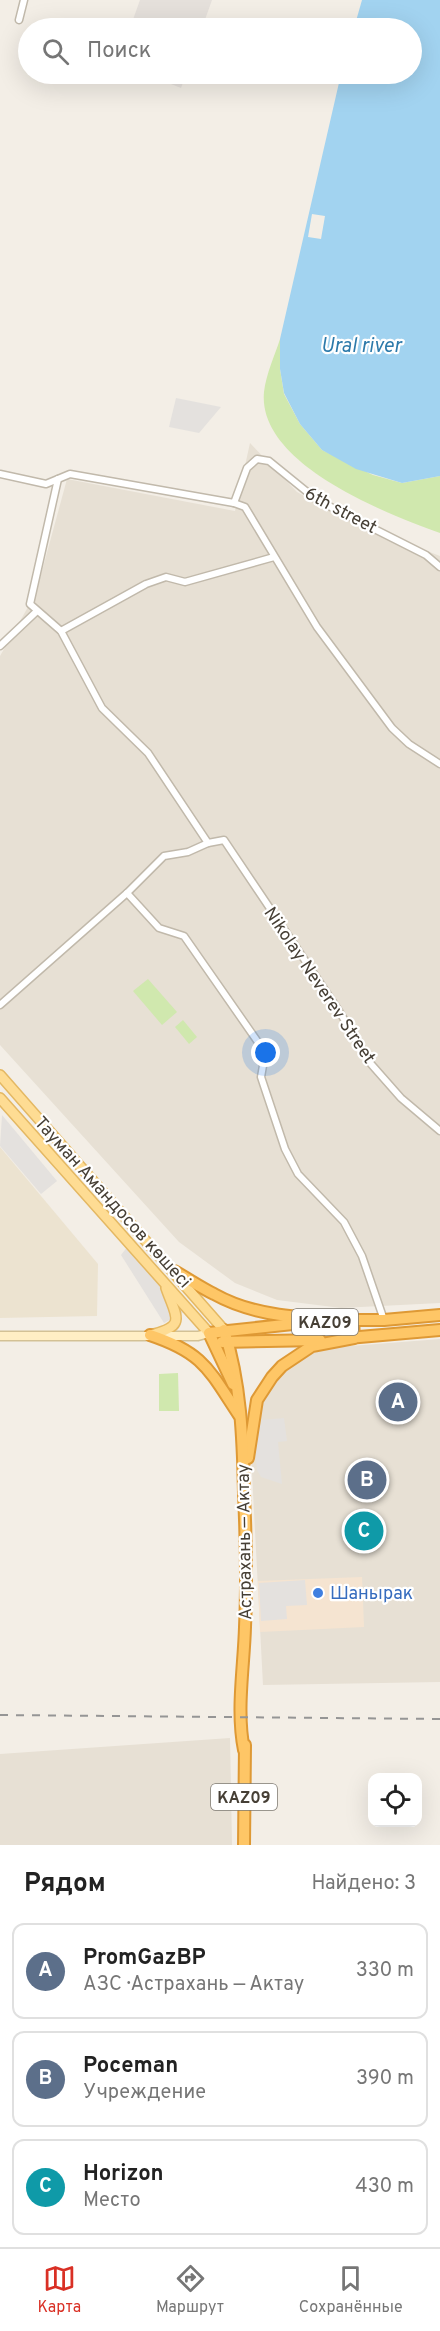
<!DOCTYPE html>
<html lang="ru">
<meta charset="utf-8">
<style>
:root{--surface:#fff;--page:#f2f2f2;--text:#222;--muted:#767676;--line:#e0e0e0;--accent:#d93025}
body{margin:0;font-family:Overpass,sans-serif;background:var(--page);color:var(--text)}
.controls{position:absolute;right:18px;bottom:18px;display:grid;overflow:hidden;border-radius:12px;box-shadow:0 6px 24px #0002}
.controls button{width:54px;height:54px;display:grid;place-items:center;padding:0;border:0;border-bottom:2px solid var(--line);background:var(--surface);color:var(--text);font:30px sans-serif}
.you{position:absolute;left:266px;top:1053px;width:21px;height:21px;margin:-15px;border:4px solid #fff;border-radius:50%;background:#1a73e8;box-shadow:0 0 0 9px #1a73e833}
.badge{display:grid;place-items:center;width:39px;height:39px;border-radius:50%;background:var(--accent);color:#fff;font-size:20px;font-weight:700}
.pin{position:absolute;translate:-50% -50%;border:3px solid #fff;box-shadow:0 2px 6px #0006}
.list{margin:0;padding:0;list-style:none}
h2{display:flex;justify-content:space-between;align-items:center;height:78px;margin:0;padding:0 24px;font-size:26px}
h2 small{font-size:20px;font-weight:400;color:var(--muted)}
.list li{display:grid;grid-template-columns:39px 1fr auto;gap:18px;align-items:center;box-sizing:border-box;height:96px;margin:0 12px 12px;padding:0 12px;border:2px solid var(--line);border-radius:12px}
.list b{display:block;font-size:22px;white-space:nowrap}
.list p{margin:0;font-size:20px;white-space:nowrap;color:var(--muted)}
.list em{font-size:20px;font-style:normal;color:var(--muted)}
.icon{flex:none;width:33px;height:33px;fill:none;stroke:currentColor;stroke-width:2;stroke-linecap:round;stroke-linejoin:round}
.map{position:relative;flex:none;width:440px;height:1845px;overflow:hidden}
.search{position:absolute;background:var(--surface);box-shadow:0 6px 24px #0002;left:18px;right:18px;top:18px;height:66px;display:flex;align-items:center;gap:15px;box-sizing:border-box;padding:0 21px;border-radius:33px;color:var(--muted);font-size:22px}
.sheet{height:402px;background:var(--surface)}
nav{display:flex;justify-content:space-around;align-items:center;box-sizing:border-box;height:84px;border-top:2px solid var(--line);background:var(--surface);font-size:16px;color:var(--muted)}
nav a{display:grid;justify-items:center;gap:3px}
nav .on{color:var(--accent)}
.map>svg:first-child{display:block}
</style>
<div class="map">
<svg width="440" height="1845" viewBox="0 0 440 1845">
<rect width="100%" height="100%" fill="#f3eee6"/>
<g fill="#e7e0d4">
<path d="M250,443L297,492L347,520L440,556V1303L341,1308L277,1300L235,1283L179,1242L0,1045V656L36,593L67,479L235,511Z"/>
<path d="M440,1339V1682L263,1685L250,1434L254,1410L270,1384L293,1364L313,1353L338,1347Z"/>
<path d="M230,1738L232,1845H0V1754Z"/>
</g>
<path fill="#f5e4d1" d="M362,1577L364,1627L260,1632L258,1581Z"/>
<g fill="#e5e0db">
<path d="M140,0H212L202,28H130Z"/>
<path d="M146,74H186L181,88Z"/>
</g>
<path fill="#ece3d0" d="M0,1147L98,1264L97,1316L0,1318Z"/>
<g fill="#d0e8ae">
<path d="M280,339V369L284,394L300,424L322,450L373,475L402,483L440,476V533C387,514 257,464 264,392C266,374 275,355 280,339Z"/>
<path d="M148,979L177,1012L162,1025L133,991Z"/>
<path d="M183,1020L197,1037L189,1044L175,1027Z"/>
<path d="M178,1373L179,1411H159V1374Z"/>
</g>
<g fill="#e4e1de">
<path d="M176,398L221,407L199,433L169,427Z"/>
<path d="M2,1115L57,1181L41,1194L0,1146Z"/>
<path d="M128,1246L186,1311L164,1323L121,1255Z"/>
<path d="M284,1418L287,1441L278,1442L282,1484L261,1477L257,1470L252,1421Z"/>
<path d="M305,1580L307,1605L286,1606L287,1619L261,1621L259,1583Z"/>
</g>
<path fill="#a2d3f0" d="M362,0H440V476L402,483L356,469L322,450L300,424L284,393L280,369V339L341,74H412V28H354Z"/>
<path fill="#f3eee6" d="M312,214L325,216L321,239L308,237Z"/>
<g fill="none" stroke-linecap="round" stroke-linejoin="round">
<defs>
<g id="street">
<path d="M19,20L24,0"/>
<path d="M0,474L46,484L70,474L234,503L245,507L317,627L392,728L409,744L440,764"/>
<path d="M58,479L30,604L61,631L102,708L148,753L208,843"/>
<path d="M234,503L247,468L257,459L269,461L317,500L426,555L440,567"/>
<path d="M61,631L146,584L166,577L185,582L274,557"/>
<path d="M0,646L37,611"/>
<path d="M127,893L159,928L184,936L260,1045L264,1060L261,1077L285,1149L298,1174L344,1222L362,1256L384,1320"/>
<path d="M0,1005L127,893L164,856L188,852L208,843L224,840L339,1011L371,1064L401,1098L440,1131"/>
</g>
<path id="secondary" d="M0,1336H198L209,1333"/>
<g id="primary">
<path d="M0,1075L224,1330"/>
<path d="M0,1098L209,1333"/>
<path d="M150,1335C188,1326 176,1317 166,1288"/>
</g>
<g id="highway">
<path d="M174,1271C187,1278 200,1287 214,1294C257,1318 305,1318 353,1319L354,1338L312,1346L282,1366L272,1377L257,1400L248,1458"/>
<path d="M348,1320H384L440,1315"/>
<path d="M224,1330C241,1383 243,1439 244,1494C246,1538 247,1582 245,1627C244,1666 236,1711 244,1750"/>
<path d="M150,1335C204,1353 209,1370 239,1415"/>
<path d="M348,1338L440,1330"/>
<path d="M222,1342L320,1340"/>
<path d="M233,1384L209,1333L302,1323"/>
<path d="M244,1845L245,1745"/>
</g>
</defs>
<use href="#street" stroke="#c1b9ab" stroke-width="9"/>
<use href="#secondary" stroke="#d3c195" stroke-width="11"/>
<use href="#primary" stroke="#e4b863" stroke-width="12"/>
<use href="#highway" stroke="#de9935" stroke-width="14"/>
<use href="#street" stroke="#fff" stroke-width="6"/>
<use href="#secondary" stroke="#ffeec4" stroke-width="8"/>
<use href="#primary" stroke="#fedc93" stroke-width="9"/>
<use href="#highway" stroke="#fec666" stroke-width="10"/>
<path stroke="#959595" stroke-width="2" stroke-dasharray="8 8" stroke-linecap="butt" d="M0,1715L440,1719"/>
</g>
<circle fill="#3f7fe0" stroke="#fff" stroke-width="2" cx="318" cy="1593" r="6"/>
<g text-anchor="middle" stroke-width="4.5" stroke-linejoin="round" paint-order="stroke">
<g fill="#fff" stroke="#7e7972" stroke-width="1.5">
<rect x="292" y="1309" width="66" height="26" rx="4.5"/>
<rect x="211" y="1784" width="66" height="26" rx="4.5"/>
</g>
<g font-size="16" font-weight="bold" fill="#463f35">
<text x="325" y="1328">KAZ09</text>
<text x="244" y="1803">KAZ09</text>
</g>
<g font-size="18" fill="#463f35" stroke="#fff">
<text transform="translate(341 510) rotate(28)" y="6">6th street</text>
<text transform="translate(320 985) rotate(56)" y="6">Nikolay Neverev Street</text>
<text transform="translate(113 1202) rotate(48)" y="6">Тауман Амандосов көшесі</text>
<text transform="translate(244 1542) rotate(-91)" y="6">Астрахань — Актау</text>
</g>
<g font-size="18" fill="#366cbe" stroke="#fff" text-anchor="start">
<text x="330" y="1599">Шанырак</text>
</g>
<g font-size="20" font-style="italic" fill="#2d7aaa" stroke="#fff">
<text x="361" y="352">Ural river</text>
</g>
</g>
</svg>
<div class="controls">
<button><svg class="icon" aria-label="locate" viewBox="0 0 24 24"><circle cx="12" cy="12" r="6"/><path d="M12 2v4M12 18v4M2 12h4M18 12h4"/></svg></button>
</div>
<div class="you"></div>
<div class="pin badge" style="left:398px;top:1402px;background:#5c6f8a">A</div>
<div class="pin badge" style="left:367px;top:1480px;background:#5c6f8a">B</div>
<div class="pin badge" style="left:364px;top:1531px;background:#0f9aa8">C</div>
<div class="search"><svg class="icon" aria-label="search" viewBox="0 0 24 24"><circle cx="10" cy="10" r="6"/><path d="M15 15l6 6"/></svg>Поиск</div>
</div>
<section class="sheet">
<h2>Рядом<small>Найдено: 3</small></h2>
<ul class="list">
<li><span class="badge" style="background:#5c6f8a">A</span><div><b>PromGazBP</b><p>АЗС · Астрахань — Актау</p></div><em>330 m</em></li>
<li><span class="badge" style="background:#5c6f8a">B</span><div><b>Poceman</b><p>Учреждение</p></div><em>390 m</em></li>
<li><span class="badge" style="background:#0f9aa8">C</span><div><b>Horizon</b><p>Место</p></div><em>430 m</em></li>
</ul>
</section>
<nav>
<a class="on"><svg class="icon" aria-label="map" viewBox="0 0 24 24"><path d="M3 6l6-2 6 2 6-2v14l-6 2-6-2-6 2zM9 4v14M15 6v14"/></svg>Карта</a>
<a><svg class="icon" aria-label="directions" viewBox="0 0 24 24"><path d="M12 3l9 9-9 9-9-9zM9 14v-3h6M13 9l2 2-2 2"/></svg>Маршрут</a>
<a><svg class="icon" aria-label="saved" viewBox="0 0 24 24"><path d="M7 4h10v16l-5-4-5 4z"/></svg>Сохранённые</a>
</nav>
